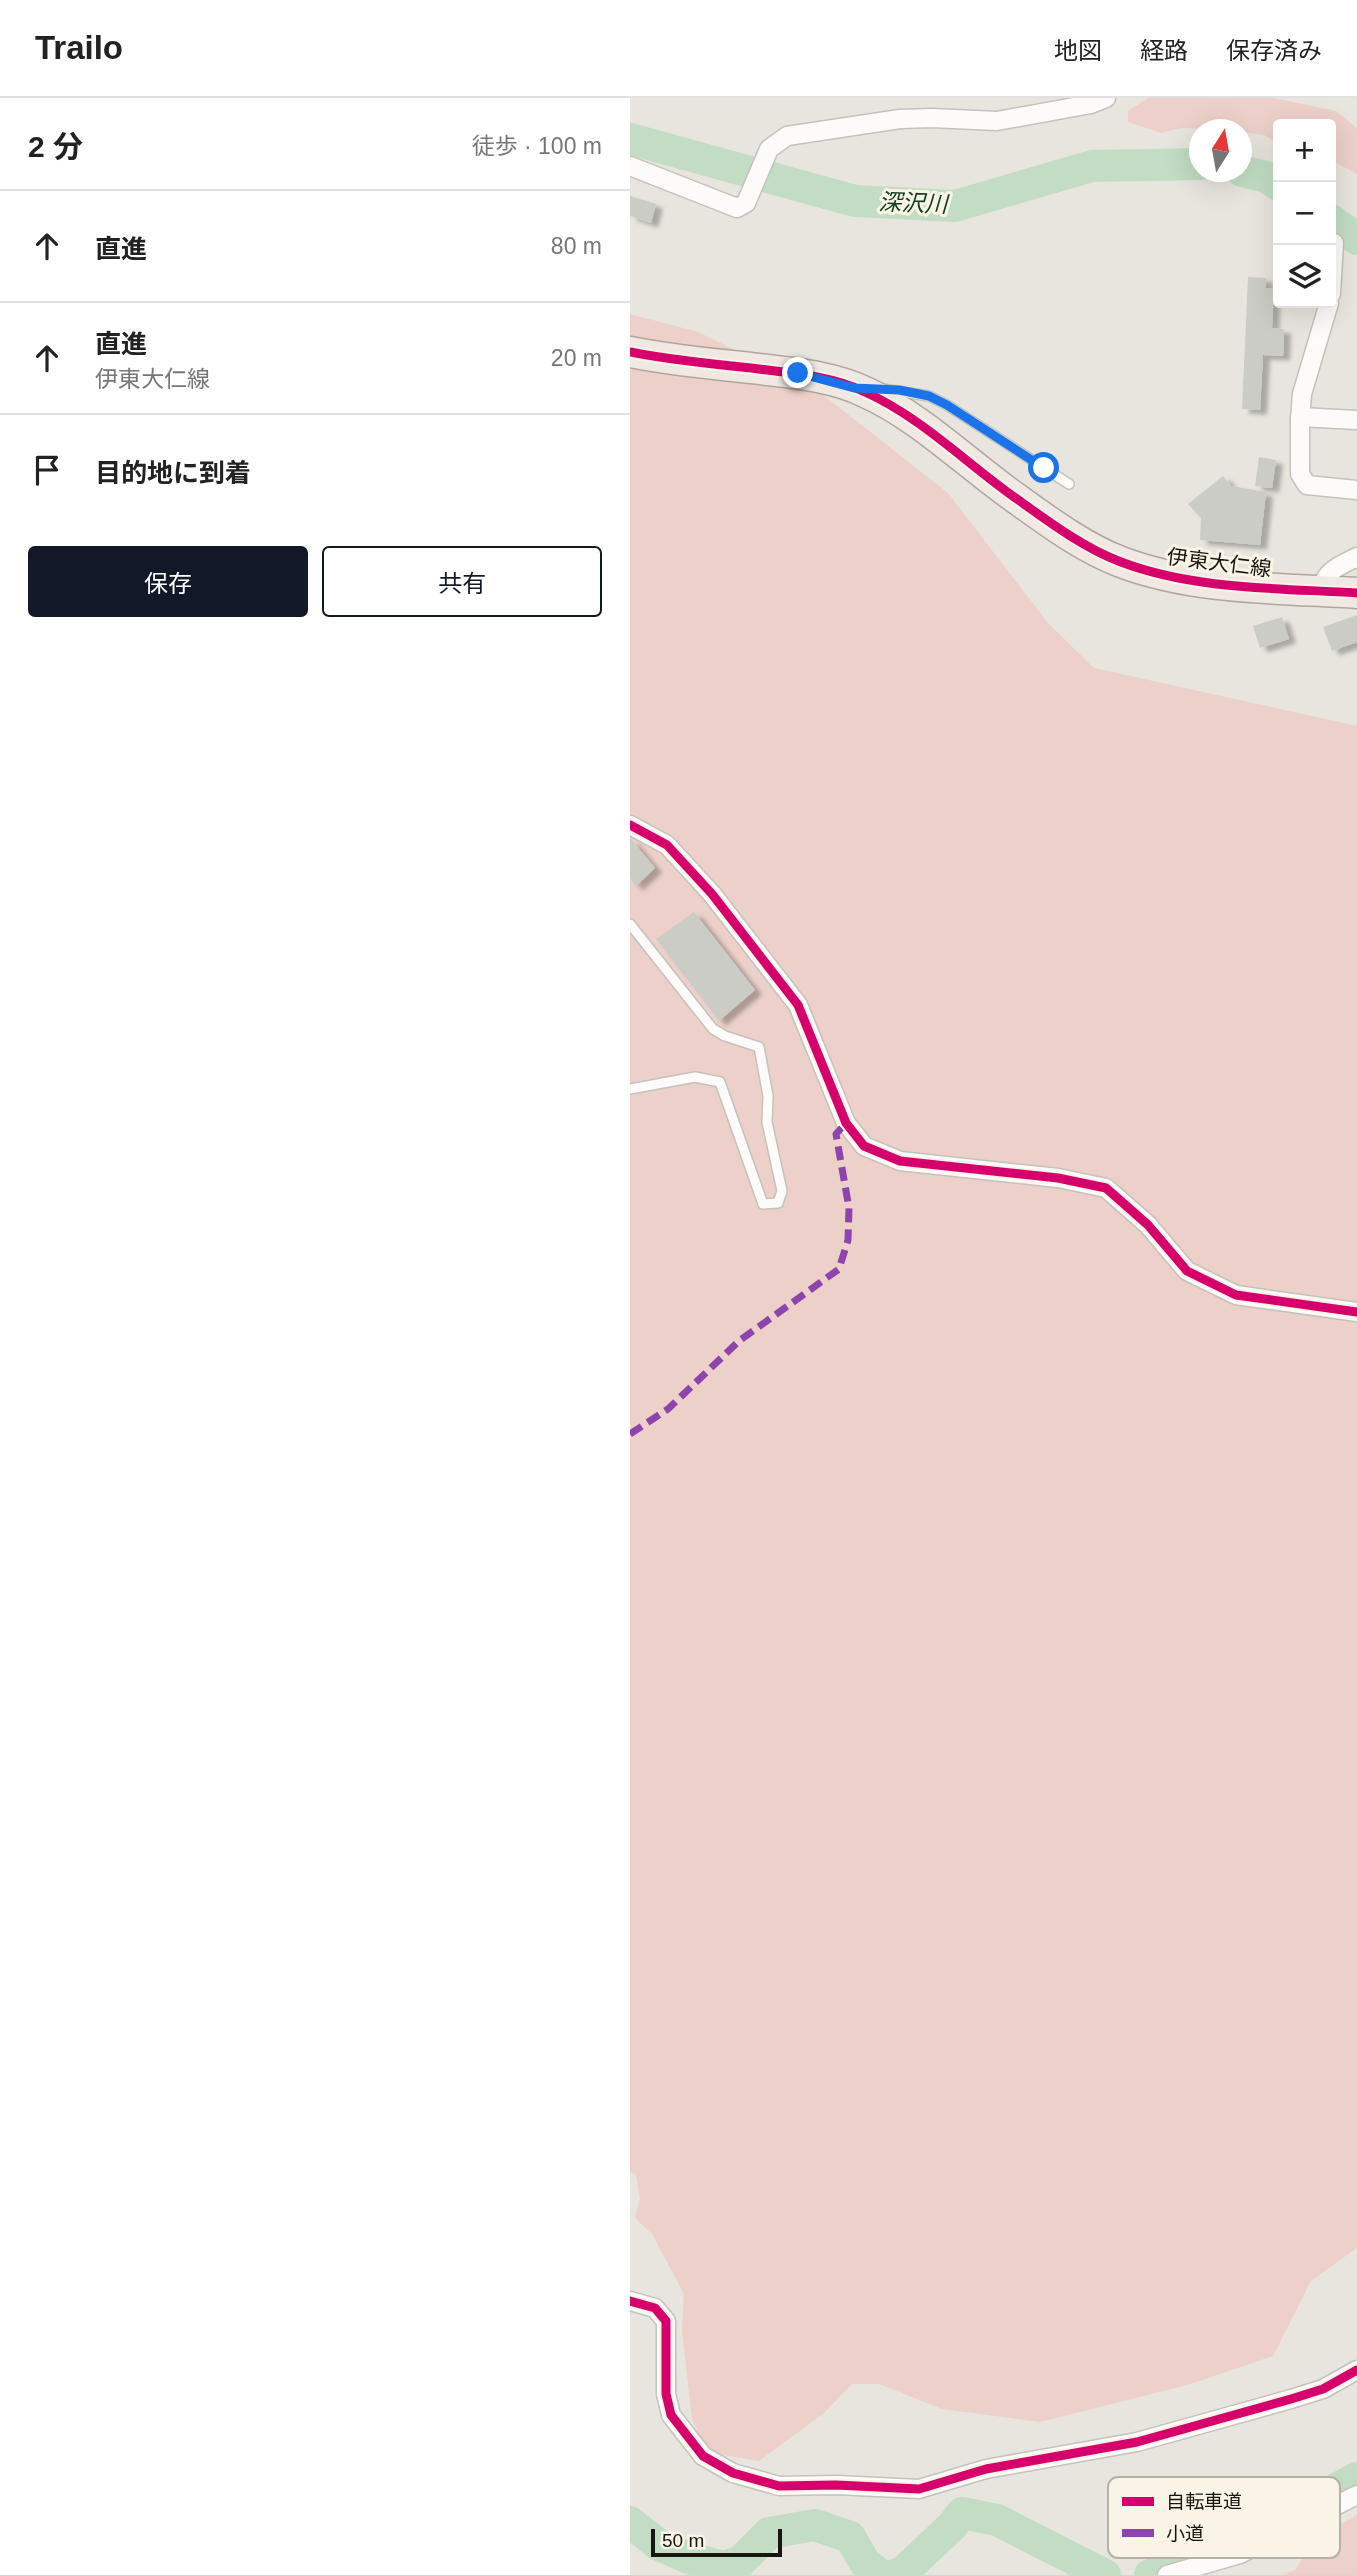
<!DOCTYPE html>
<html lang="ja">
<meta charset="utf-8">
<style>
:root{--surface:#fff;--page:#f6f6f6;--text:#222;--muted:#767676;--line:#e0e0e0;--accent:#111827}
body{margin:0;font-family:Helvetica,"Noto Sans JP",sans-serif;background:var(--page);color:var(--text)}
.controls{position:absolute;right:21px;top:21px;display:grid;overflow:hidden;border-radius:7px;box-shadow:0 7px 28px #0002}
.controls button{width:63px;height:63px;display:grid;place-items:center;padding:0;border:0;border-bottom:2px solid var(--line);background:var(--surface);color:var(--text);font:35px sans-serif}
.compass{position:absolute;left:559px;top:21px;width:63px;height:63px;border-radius:50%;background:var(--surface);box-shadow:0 7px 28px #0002;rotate:11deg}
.scale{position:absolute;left:21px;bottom:18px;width:131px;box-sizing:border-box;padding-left:7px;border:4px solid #181611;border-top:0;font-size:19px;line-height:24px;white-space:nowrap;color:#181611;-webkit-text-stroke:5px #faf4e6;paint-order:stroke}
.stop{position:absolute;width:21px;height:21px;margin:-16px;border:5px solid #1a73e8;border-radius:50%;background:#fff}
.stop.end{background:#1a73e8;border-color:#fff;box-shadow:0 2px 7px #0008}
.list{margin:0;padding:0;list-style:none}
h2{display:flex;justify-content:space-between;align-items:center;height:91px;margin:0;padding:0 28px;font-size:30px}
h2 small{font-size:23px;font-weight:400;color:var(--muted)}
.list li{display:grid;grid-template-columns:46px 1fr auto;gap:21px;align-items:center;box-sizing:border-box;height:112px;padding:0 28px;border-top:2px solid var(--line)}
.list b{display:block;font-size:26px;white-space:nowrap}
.list p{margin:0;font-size:23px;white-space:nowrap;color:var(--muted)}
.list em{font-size:23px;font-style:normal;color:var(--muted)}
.actions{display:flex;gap:14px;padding:21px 28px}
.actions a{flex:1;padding:16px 0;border:2px solid var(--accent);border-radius:7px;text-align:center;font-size:24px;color:var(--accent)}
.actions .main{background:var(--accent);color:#fff}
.icon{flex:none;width:38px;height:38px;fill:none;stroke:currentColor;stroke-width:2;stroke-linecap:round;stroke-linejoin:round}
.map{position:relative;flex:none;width:727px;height:2477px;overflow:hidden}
header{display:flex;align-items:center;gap:42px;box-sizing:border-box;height:98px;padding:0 35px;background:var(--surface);border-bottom:2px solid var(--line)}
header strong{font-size:33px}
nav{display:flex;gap:38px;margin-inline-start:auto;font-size:24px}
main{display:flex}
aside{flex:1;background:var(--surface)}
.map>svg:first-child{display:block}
</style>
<header>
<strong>Trailo</strong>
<nav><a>地図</a><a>経路</a><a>保存済み</a></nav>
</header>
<main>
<aside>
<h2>2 分<small>徒歩 · 100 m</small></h2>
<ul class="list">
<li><svg class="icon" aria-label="ahead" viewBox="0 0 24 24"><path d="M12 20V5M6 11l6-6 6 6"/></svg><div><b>直進</b></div><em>80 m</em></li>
<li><svg class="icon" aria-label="ahead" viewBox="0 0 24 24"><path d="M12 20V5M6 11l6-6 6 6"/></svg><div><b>直進</b><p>伊東大仁線</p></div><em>20 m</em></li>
<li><svg class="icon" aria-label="arrive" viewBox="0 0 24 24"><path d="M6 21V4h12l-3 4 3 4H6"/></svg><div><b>目的地に到着</b></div></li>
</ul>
<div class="actions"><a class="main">保存</a><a>共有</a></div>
</aside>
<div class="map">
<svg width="727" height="2477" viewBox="0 0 727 2477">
<defs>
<filter id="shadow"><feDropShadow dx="7" dy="4.5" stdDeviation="2" flood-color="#0004"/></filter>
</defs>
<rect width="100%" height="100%" fill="#e8e5de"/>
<g fill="#ecd0c9">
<path d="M518,0H643L706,13L727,30V76L701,62V26H648V45L634,37L612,34V32L551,30L531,35L498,24V13Z"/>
<path d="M0,216L68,234L187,292L318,395L418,525L464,570L727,628V2150L681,2183L643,2258L561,2286L410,2324L312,2311L249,2286H222L194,2315L129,2363L77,2354L62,2321L52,2233L54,2196L22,2136L5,2120L10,2100L6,2076L0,2074Z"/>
<path d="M727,2417V2477H652L665,2472L685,2441Z"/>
</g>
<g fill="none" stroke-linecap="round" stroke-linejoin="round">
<g stroke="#c2ddc4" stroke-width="32">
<path d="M0,41L225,103L325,108L462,68L570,66"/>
<path d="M612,73L636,79L648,87"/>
<path d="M701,122L727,141"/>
<path d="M0,2424L29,2447L59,2460L94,2469L111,2463L139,2435L185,2427L220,2439L235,2465L250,2477"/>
<path d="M265,2477L272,2475L322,2428L332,2415L367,2422L475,2477"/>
<path d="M520,2477L614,2440L727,2380"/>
</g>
</g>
<g fill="#ccccc6" filter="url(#shadow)">
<path d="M0,98L26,106L21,125L0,118Z"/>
<path d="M618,179L636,180V190L644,191L642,230L654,231L653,258L633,257L630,312L612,311Z"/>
<path d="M629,359L646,362L642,390L625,388Z"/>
<path d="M593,378L601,388L636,394L630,447L570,442L571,420L558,406Z"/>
<path d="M727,517V544L702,553L693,529Z"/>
<path d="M652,519L659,541L630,550L623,528Z"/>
<path d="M0,740L25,770L6,788L0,780Z"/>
<path d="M64,814L125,892L89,923L26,841Z"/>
</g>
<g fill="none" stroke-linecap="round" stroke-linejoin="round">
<defs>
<g id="service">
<path d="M253,291L299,298L317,307L439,386"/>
<path d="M0,826L83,931L95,938L129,949L138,998L137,1024L152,1093L148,1105L133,1106L90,984L65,979L0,991"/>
</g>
<g id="minor">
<path d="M0,68L107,110L116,105L139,51L157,38L270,21L302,20L367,23L461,6L476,0"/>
<path d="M701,196L704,145"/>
<path d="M699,205L672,296L670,322V376L677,387L727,392"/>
<path d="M670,319L727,322"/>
<path d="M689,493C698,471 707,469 727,459"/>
<path d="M0,727L37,747L82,796L168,907L216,1025L234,1048L270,1063L428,1080L476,1090L518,1127L557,1173L606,1197L727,1214"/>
<path d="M0,2203L25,2210L36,2223V2296L41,2317L73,2358L103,2375L149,2388L206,2387L289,2391L356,2371L507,2344L661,2301L693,2291L727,2272"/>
<path d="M537,2477L610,2456L727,2397"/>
</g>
<path id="primary" d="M0,254C40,262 80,266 121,270C159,275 200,277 235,294C291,319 337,366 387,401C419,424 454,450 491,464C565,492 649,490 727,495"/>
</defs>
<use href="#service" stroke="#c4c2bc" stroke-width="12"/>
<use href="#minor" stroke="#c4c2bc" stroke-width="21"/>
<use href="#primary" stroke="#b2a69b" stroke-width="33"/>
<use href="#service" stroke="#fcfbfa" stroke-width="9"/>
<use href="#minor" stroke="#fcfbfa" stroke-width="18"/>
<use href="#primary" stroke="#efe8e3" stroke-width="30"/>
<path stroke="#8e44ad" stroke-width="7" stroke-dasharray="14 7" stroke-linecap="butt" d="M0,1336L38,1311L109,1243L209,1171L218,1142L219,1110L206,1036L216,1025"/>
<defs>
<g id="cycleway">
<path d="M0,254C40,262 80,266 121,270C159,275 200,277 235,294C291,319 337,366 387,401C419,424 454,450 491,464C565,492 649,490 727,495"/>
<path d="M0,727L37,747L82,796L168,907L216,1025L234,1048L270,1063L428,1080L476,1090L518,1127L557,1173L606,1197L727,1214"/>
<path d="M0,2203L25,2210L36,2223V2296L41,2317L73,2358L103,2375L149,2388L206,2387L289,2391L356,2371L507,2344L661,2301L693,2291L727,2272"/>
</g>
</defs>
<use href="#cycleway" stroke="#faf4e6" stroke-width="13"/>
<use href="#cycleway" stroke="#d6006c" stroke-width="9"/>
</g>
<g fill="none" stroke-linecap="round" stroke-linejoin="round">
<path stroke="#1a73e8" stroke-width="9" d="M168,275L224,290L269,292L299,298L317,307L414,370"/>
</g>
<g text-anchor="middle" stroke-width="6" stroke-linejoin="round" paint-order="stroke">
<g font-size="21" fill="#181611" stroke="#faf4e6">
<text transform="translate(589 465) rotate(7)" y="7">伊東大仁線</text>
</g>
<g font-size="23" font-style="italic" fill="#114021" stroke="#faf4e6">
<text transform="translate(283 105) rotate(2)" y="8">深沢川</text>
</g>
</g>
<rect x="478" y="2379" width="232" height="81" rx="10" fill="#faf4e6" stroke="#b6b1a6" stroke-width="2"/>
<rect x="492" y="2399" width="32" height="9" fill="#d6006c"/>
<rect x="492" y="2431" width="32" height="8" fill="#8e44ad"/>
<g font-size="19" fill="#181611">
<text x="536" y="2410">自転車道</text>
<text x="536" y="2442">小道</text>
</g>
</svg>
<div class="controls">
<button>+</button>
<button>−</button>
<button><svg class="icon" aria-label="layers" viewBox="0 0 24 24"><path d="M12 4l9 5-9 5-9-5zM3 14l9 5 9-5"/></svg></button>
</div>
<svg class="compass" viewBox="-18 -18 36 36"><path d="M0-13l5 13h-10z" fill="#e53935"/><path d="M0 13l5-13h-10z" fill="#767676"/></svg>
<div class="scale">50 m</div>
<div class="stop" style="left:414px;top:370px"></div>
<div class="stop end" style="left:168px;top:275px"></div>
</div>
</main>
